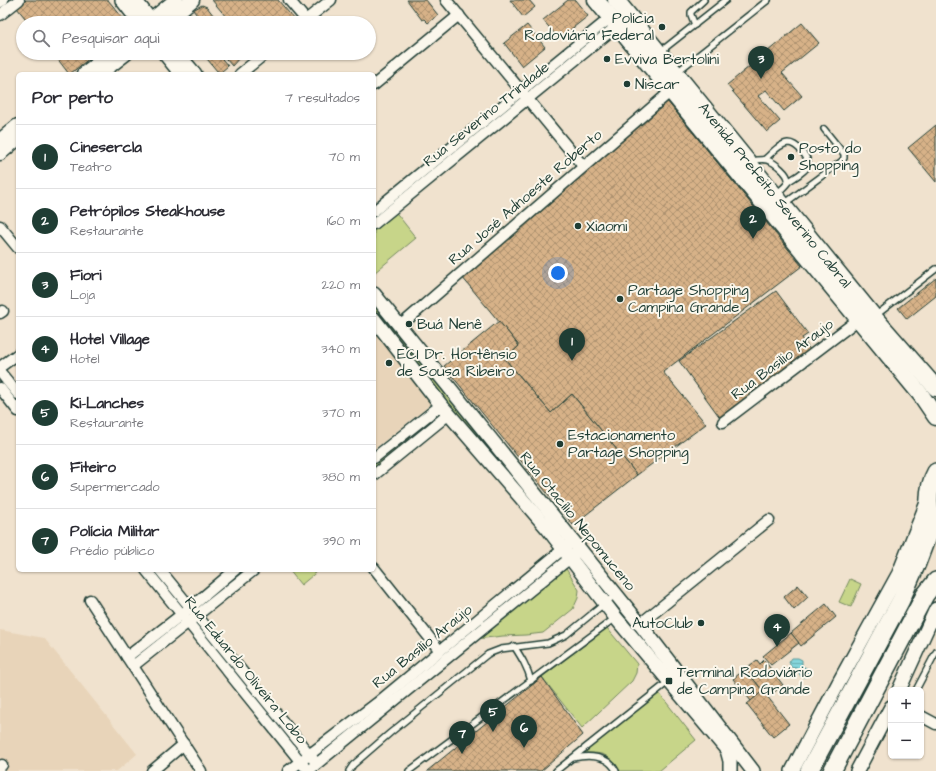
<!DOCTYPE html>
<html lang="pt">
<meta charset="utf-8">
<style>
:root{--surface:#fff;--page:#f7f7f7;--text:#2b2b33;--muted:#7c7c81;--line:#e1e1e2;--accent:#1f3d34}
body{margin:0;font-family:"Architects Daughter",sans-serif;background:var(--page);color:var(--text)}
.controls{position:absolute;right:12px;bottom:12px;display:grid;overflow:hidden;border-radius:6px;box-shadow:0 1px 3px #0004}
.controls button{width:36px;height:36px;display:grid;place-items:center;padding:0;border:0;border-bottom:1px solid var(--line);background:var(--surface);color:var(--text);font:20px sans-serif}
.you{position:absolute;left:558px;top:273px;width:14px;height:14px;margin:-10px;border:3px solid #fff;border-radius:50%;background:#1a73e8;box-shadow:0 0 0 6px #1a73e833}
.badge{display:grid;place-items:center;width:26px;height:26px;border-radius:50%;background:var(--accent);color:#fff;font-size:13px;font-weight:700}
.pin{position:absolute;translate:-50% -33px;filter:drop-shadow(0 1px 2px #0008)}
.pin::after{content:'';position:absolute;top:21px;width:14px;height:12px;background:inherit;clip-path:polygon(0 0,100% 0,50% 100%)}
.list{margin:0;padding:0;list-style:none}
h2{display:flex;justify-content:space-between;align-items:center;height:52px;margin:0;padding:0 16px;font-size:17px}
h2 small{font-size:13px;font-weight:400;color:var(--muted)}
.list li{display:grid;grid-template-columns:26px 1fr auto;gap:12px;align-items:center;box-sizing:border-box;height:64px;padding:0 16px;border-top:1px solid var(--line)}
.list b{display:block;font-size:15px;white-space:nowrap}
.list p{margin:0;font-size:13px;white-space:nowrap;color:var(--muted)}
.list em{font-size:13px;font-style:normal;color:var(--muted)}
.icon{flex:none;width:22px;height:22px;fill:none;stroke:currentColor;stroke-width:2;stroke-linecap:round;stroke-linejoin:round}
.map{position:relative;flex:none;width:936px;height:771px;overflow:hidden}
.search{position:absolute;background:var(--surface);box-shadow:0 1px 3px #0004;left:16px;top:16px;width:360px;height:44px;display:flex;align-items:center;gap:10px;box-sizing:border-box;padding:0 14px;border-radius:22px;color:var(--muted);font-size:15px}
.panel{position:absolute;background:var(--surface);box-shadow:0 1px 3px #0004;left:16px;top:72px;width:360px;height:500px;border-radius:6px}
.map>svg:first-child{display:block}
</style>
<div class="map">
<svg width="936" height="771" viewBox="0 0 936 771">
<defs>
<pattern id="water-rules" width="6" height="5" patternUnits="userSpaceOnUse"><rect width="6" height="5" fill="#84d6dc"/><path d="M0 2.5h6" fill="none" stroke="#6bafb3"/></pattern>
<pattern id="building-cross-hatch" width="8" height="8" patternUnits="userSpaceOnUse"><rect width="8" height="8" fill="#d7b288"/><path d="M0 0l8 8M0 8l8-8" fill="none" stroke="#ae9270"/></pattern>
</defs>
<rect width="100%" height="100%" fill="#f0e2ce"/>
<filter id="ink" filterUnits="userSpaceOnUse"><feTurbulence type="fractalNoise" baseFrequency=".025" numOctaves="2"/><feDisplacementMap in="SourceGraphic" scale="8" xChannelSelector="R" yChannelSelector="G"/><feConvolveMatrix kernelMatrix="1 2 1 2 8 2 1 2 1" color-interpolation-filters="sRGB"/></filter>
<g filter="url(#ink)">
<g fill="#e8d4b9">
<path d="M374,325L435,401L374,449Z"/>
<path d="M0,630L44,638L137,754L117,771H2L0,769Z"/>
</g>
<g fill="#c7d589" stroke="#73895e">
<path d="M394,210L416,238L374,273V226Z"/>
<path d="M374,297L565,534L558,539L374,314Z"/>
<path d="M442,407L448,414L374,473V461Z"/>
<path d="M565,567L579,590L578,598L573,609L543,633L526,635L503,636L476,639Z"/>
<path d="M289,570H319L301,585Z"/>
<path d="M850,579L861,584L851,607L839,602Z"/>
<path d="M197,618L304,752L300,757L191,623Z"/>
<path d="M607,628L637,664L636,673L632,681L582,728L542,677Z"/>
<path d="M659,693L696,740L659,771H620C607,752 603,753 582,753Z"/>
</g>
<path fill="url(#water-rules)" stroke="#5c9999" d="M792,658H798L802,660V666L811,670L810,675L805,677H801L798,670L791,667L789,662Z"/>
<g fill="url(#building-cross-hatch)" stroke="#1f3d34">
<path d="M26,0H108L127,23H29L17,8Z"/>
<path d="M212,0H278L295,20L292,23H231Z"/>
<path d="M407,0H426L438,15L428,23L424,19L422,20Z"/>
<path d="M510,0H529L535,7L523,17Z"/>
<path d="M568,0H575L588,16L559,39L543,20Z"/>
<path d="M202,5L207,7L217,20L218,23H203L193,10Z"/>
<path d="M190,13L198,23H184L183,19Z"/>
<path d="M802,23L819,43L782,73L802,96L784,111L766,90L758,96L780,121L767,132L727,85Z"/>
<path d="M527,25L545,47L522,66L504,43Z"/>
<path d="M53,53H96L70,74H69Z"/>
<path d="M204,53H217L228,66L221,72L217,71L203,54Z"/>
<path d="M221,53H238L240,57L232,66Z"/>
<path d="M667,101L802,266L663,372L706,424L637,475L572,394L551,413L505,359L519,346L462,277Z"/>
<path d="M936,125V182L908,148Z"/>
<path d="M936,278V296L907,319L898,308Z"/>
<path d="M776,291L808,334L802,338L812,353L721,419L679,361Z"/>
<path d="M499,321L519,346L505,359L551,413L572,394L637,475L573,525L444,366Z"/>
<path d="M798,585L808,597L794,610L784,597Z"/>
<path d="M826,604L836,617L801,646L791,633Z"/>
<path d="M791,633L799,643L771,665L763,656Z"/>
<path d="M757,660L760,664L764,660L783,685L768,697L745,669Z"/>
<path d="M745,669L763,691L751,701L733,679Z"/>
<path d="M542,677L583,735L541,771H427Z"/>
<path d="M763,691L789,724L773,737L747,704Z"/>
</g>
<g fill="none" stroke-linecap="round" stroke-linejoin="round">
<defs>
<g id="service">
<path d="M695,25L691,15V12L704,0"/>
<path d="M660,52L726,0"/>
<path d="M677,72L768,0"/>
<path d="M765,159C771,154 779,144 788,143C796,143 812,159 807,167C804,173 793,178 788,182"/>
<path d="M751,161C756,160 762,159 767,160C774,162 790,174 788,182C786,186 780,190 777,194"/>
<path d="M784,204L842,161L844,158V154L824,129"/>
<path d="M875,316L936,269"/>
<path d="M514,646C521,657 528,668 531,681"/>
<path d="M916,690L936,652"/>
<path d="M573,758C588,755 608,755 616,771"/>
<path d="M349,771L353,765L390,733L488,654L501,649L548,643L566,635L615,595"/>
<path d="M409,771L615,618"/>
<path d="M556,771L668,682"/>
</g>
<g id="minor">
<path d="M289,0L306,20"/>
<path d="M446,0L583,166"/>
<path d="M0,2L3,0"/>
<path d="M0,15L19,0"/>
<path d="M302,23L331,0"/>
<path d="M240,74L266,53"/>
<path d="M374,85L459,15"/>
<path d="M374,211L610,18"/>
<path d="M374,224L617,26"/>
<path d="M0,226L18,248"/>
<path d="M0,313L3,311"/>
<path d="M400,326L671,91"/>
<path d="M0,367L18,354"/>
<path d="M0,372L18,394"/>
<path d="M0,388L18,411"/>
<path d="M723,422L859,319"/>
<path d="M374,458L441,405"/>
<path d="M374,475L449,414"/>
<path d="M374,568L440,651"/>
<path d="M146,570L304,766"/>
<path d="M160,570L313,759"/>
<path d="M90,600L201,771"/>
<path d="M640,624L769,520"/>
<path d="M127,657L190,608L235,570"/>
<path d="M133,666L254,570"/>
<path d="M921,716L936,724"/>
<path d="M0,767L2,765"/>
<path d="M152,771L184,744"/>
<path d="M288,771L377,703L568,545"/>
<path d="M308,771L575,554"/>
</g>
<g id="tertiary">
<path d="M122,0L140,23"/>
<path d="M135,0L153,23"/>
<path d="M164,53L181,74"/>
<path d="M177,53L195,74"/>
<path d="M374,294L640,624L753,771"/>
<path d="M374,319L441,405L548,529L616,618L727,750L730,761V771"/>
<path d="M899,690L936,609"/>
<path d="M792,771L838,684L899,573L928,500"/>
<path d="M857,771L891,707"/>
</g>
<g id="secondary">
<path d="M148,23L176,0"/>
<path d="M164,23L192,0"/>
<path d="M84,74L106,57"/>
<path d="M99,74L126,53"/>
<path d="M0,141L18,126"/>
<path d="M0,153L18,138"/>
</g>
<g id="primary">
<path d="M596,0L921,395L936,417"/>
<path d="M616,0L874,317L936,388"/>
</g>
<g id="trunk">
<path d="M936,472C926,490 927,512 936,530"/>
<path d="M809,771L901,600L917,563L932,523"/>
<path d="M832,771L925,595L936,581"/>
</g>
</defs>
<use href="#service" stroke="#1f3d34" stroke-width="8"/>
<use href="#minor" stroke="#1f3d34" stroke-width="13"/>
<use href="#tertiary" stroke="#1f3d34" stroke-width="16"/>
<use href="#secondary" stroke="#1f3d34" stroke-width="17"/>
<use href="#primary" stroke="#1f3d34" stroke-width="19"/>
<use href="#trunk" stroke="#1f3d34" stroke-width="20"/>
<use href="#service" stroke="#fbf7ec" stroke-width="5"/>
<use href="#minor" stroke="#fbf7ec" stroke-width="10"/>
<use href="#tertiary" stroke="#fbf7ec" stroke-width="13"/>
<use href="#secondary" stroke="#fbf7ec" stroke-width="14"/>
<use href="#primary" stroke="#fbf7ec" stroke-width="16"/>
<use href="#trunk" stroke="#fbf7ec" stroke-width="17"/>
</g>
</g>
<g fill="#1f3d34" stroke="#fbf7ec" stroke-width="1.5">
<circle cx="662" cy="27" r="4"/>
<circle cx="607" cy="59" r="4"/>
<circle cx="627" cy="84" r="4"/>
<circle cx="791" cy="157" r="4"/>
<circle cx="578" cy="226" r="4"/>
<circle cx="620" cy="299" r="4"/>
<circle cx="409" cy="324" r="4"/>
<circle cx="389" cy="363" r="4"/>
<circle cx="560" cy="444" r="4"/>
<circle cx="701" cy="623" r="4"/>
<rect x="665" y="677" width="8" height="8" rx="2"/>
</g>
<g text-anchor="middle" stroke-width="4" stroke-linejoin="round" paint-order="stroke">
<g font-size="15" fill="#1f3d34" stroke="#fbf7ec" text-anchor="start">
<text x="654" y="23" text-anchor="end">Polícia<tspan x="654" dy="17">Rodoviária Federal</tspan></text>
<text x="615" y="64">Evviva Bertolini</text>
<text x="635" y="89">Niscar</text>
<text x="799" y="153">Posto do<tspan x="799" dy="17">Shopping</tspan></text>
<text x="586" y="231">Xiaomi</text>
<text x="628" y="295">Partage Shopping<tspan x="628" dy="17">Campina Grande</tspan></text>
<text x="417" y="329">Buá Nenê</text>
<text x="397" y="359">ECI Dr. Hortênsio<tspan x="397" dy="17">de Sousa Ribeiro</tspan></text>
<text x="568" y="440">Estacionamento<tspan x="568" dy="17">Partage Shopping</tspan></text>
<text x="693" y="628" text-anchor="end">AutoClub</text>
<text x="677" y="677">Terminal Rodoviário<tspan x="677" dy="17">de Campina Grande</tspan></text>
</g>
<g font-size="15" fill="#1f3d34" stroke="#fbf7ec">
<text transform="translate(486 114) rotate(-39)" y="5">Rua Severino Trindade</text>
<text transform="translate(775 195) rotate(51)" y="5">Avenida Prefeito Severino Cabral</text>
<text transform="translate(525 197) rotate(-41)" y="5">Rua José Adnoeste Roberto</text>
<text transform="translate(782 359) rotate(-37)" y="5">Rua Basilio Araujo</text>
<text transform="translate(578 521) rotate(51)" y="5">Rua Otacílio Nepomuceno</text>
<text transform="translate(422 646) rotate(-39)" y="5">Rua Basílio Araújo</text>
<text transform="translate(246 670) rotate(51)" y="5">Rua Eduardo Oliveira Lobo</text>
</g>
</g>
</svg>
<div class="controls">
<button>+</button>
<button>−</button>
</div>
<div class="you"></div>
<div class="pin badge" style="left:572px;top:361px">1</div>
<div class="pin badge" style="left:753px;top:239px">2</div>
<div class="pin badge" style="left:761px;top:79px">3</div>
<div class="pin badge" style="left:777px;top:647px">4</div>
<div class="pin badge" style="left:493px;top:732px">5</div>
<div class="pin badge" style="left:524px;top:748px">6</div>
<div class="pin badge" style="left:462px;top:754px">7</div>
<div class="search"><svg class="icon" aria-label="search" viewBox="0 0 24 24"><circle cx="10" cy="10" r="6"/><path d="M15 15l6 6"/></svg>Pesquisar aqui</div>
<section class="panel">
<h2>Por perto<small>7 resultados</small></h2>
<ul class="list">
<li><span class="badge">1</span><div><b>Cinesercla</b><p>Teatro</p></div><em>70 m</em></li>
<li><span class="badge">2</span><div><b>Petrópilos Steakhouse</b><p>Restaurante</p></div><em>160 m</em></li>
<li><span class="badge">3</span><div><b>Fiori</b><p>Loja</p></div><em>220 m</em></li>
<li><span class="badge">4</span><div><b>Hotel Village</b><p>Hotel</p></div><em>340 m</em></li>
<li><span class="badge">5</span><div><b>Ki-Lanches</b><p>Restaurante</p></div><em>370 m</em></li>
<li><span class="badge">6</span><div><b>Fiteiro</b><p>Supermercado</p></div><em>380 m</em></li>
<li><span class="badge">7</span><div><b>Polícia Militar</b><p>Prédio público</p></div><em>390 m</em></li>
</ul>
</section>
</div>
